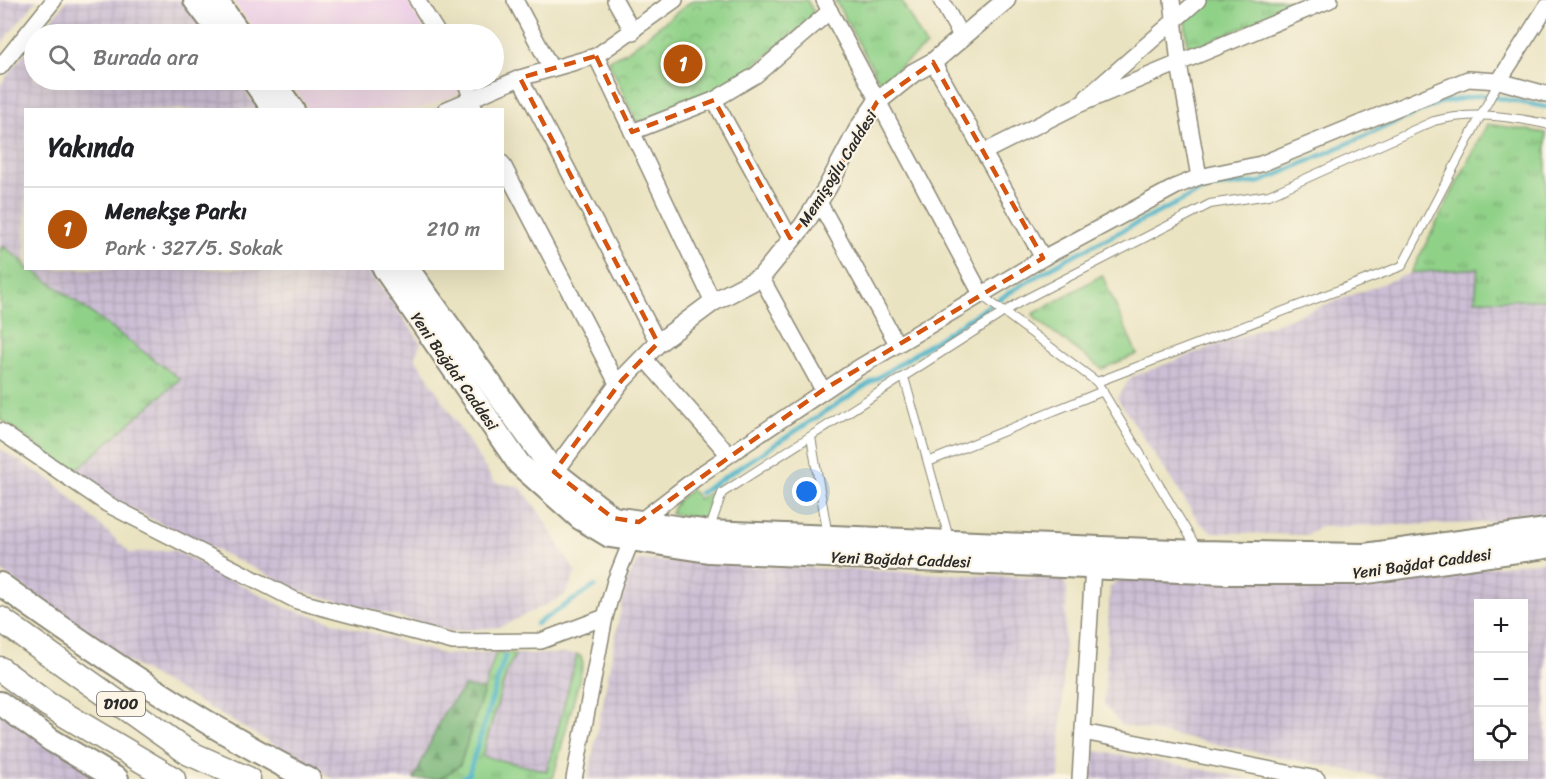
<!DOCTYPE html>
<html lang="tr">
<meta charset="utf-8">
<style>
:root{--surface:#fff;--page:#f6f6f6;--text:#202124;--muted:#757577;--line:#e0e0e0;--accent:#b45309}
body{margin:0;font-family:Sriracha,sans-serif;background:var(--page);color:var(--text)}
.controls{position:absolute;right:18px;bottom:18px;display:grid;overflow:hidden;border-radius:0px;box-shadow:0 6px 24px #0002}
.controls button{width:54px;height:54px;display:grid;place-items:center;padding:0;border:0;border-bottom:2px solid var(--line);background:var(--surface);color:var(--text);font:30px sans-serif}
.you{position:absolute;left:807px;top:492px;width:21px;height:21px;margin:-15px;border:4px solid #fff;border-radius:50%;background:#1a73e8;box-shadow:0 0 0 9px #1a73e833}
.badge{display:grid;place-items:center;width:39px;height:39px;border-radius:50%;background:var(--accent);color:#fff;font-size:20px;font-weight:700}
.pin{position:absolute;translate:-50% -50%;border:3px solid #fff;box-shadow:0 2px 6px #0006}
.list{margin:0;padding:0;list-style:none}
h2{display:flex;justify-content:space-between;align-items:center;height:78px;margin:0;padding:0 24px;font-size:26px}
h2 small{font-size:20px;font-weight:400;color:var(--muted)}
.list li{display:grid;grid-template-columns:39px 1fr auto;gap:18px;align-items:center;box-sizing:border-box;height:84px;padding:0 24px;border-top:2px solid var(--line)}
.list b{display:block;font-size:22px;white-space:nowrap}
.list p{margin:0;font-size:20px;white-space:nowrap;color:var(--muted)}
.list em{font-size:20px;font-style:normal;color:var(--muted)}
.icon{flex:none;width:33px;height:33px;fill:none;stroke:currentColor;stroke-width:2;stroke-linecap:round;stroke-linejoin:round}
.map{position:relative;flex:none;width:1546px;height:779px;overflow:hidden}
.search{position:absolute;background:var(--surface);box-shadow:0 6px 24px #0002;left:24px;top:24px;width:480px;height:66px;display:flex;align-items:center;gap:15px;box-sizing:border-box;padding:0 21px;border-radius:33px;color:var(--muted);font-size:22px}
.panel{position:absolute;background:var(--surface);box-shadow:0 6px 24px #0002;left:24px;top:108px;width:480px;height:162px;border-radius:0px}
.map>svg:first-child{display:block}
</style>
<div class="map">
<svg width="1546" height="779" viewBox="0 0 1546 779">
<defs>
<pattern id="industrial-grid" width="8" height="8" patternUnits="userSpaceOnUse" patternTransform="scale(1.5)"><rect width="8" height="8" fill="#ccbed4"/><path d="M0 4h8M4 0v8" fill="none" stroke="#afa3b6"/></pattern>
<pattern id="grass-tufts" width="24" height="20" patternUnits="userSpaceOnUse" patternTransform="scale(1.5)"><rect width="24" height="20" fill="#90d188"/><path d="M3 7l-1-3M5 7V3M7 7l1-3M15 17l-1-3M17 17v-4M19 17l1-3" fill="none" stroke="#76aa6f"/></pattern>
<pattern id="forest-firs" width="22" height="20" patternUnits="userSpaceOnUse" patternTransform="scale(1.5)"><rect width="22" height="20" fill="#74b374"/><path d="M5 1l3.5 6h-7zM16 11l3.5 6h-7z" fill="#5f925f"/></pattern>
<pattern id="park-crowns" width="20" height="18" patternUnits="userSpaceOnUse" patternTransform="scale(1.5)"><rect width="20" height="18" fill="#90d188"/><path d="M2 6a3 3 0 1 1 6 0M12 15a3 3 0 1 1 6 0" fill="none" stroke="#76aa6f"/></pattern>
</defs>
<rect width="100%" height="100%" fill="#fcf5e5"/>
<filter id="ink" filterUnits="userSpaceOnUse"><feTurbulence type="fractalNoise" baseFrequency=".0167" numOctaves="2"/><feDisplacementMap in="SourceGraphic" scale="12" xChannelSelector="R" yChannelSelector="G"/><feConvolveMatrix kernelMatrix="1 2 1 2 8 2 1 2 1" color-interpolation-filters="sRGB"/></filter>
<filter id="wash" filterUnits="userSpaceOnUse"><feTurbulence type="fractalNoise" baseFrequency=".008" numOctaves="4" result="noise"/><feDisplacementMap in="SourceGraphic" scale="24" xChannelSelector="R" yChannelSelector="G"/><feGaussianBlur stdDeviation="1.35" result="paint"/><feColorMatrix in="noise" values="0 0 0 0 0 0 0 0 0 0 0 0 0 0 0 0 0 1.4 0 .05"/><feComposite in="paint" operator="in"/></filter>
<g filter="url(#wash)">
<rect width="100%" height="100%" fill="#eae3c1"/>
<g fill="#eed0e8">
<path d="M236,0H406L427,34H257L234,2Z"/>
<path d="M288,80H453L461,93L418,109H309Z"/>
</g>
<g fill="url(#industrial-grid)" fill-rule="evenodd">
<path d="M0,0H37L0,45Z"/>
<path d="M67,0H182L206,34H40Z"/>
<path d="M34,41V80H237L258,109L26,110L25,263L3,246L0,249V85Z"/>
<path d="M1479,268L1476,300H1546V515L1479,523L1320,527L1307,535L1213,532L1200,523L1117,398L1131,377L1411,273Z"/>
<path d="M32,269H369L421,343L415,357L494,482L520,487L538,510L576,573L564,596L500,627L452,631L301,591L121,504L74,472L180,379Z"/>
<path d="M0,449L54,482L130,553L174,550L286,608L446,655L496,652L460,765L440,779H334L108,650L0,570Z"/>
<path d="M638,560L1063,579L1067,588L1059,779H588L626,582Z"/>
<path d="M1546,561V779H1391L1121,725L1104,705L1110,587L1121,578L1361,582ZM1478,604H1524V756H1478Z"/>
<path d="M516,654H577L547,772L482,756L508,668Z"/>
<path d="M0,710L105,779H0Z"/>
<path d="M1095,751L1196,768L1252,779H1085V763Z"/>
</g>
<g fill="url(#grass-tufts)" stroke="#5e7e5a" stroke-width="1.5">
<path d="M835,0H901L926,46L880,82Z"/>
<path d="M1210,0H1309L1188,50L1185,21Z"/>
<path d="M1487,124L1546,133V300H1475L1478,268L1411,273Z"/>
<path d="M3,246L25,263L26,268L32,269L180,379L74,472L0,419V249Z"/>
<path d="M1102,275L1137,354L1102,369L1036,319L1033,314Z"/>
<path d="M691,490L699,499L715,490L705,519L671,514L676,502Z"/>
<path d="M496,652L516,654L508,668L482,756L547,771L577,654L581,657L583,665L553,779H440L460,765Z"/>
</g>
<path fill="url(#forest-firs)" stroke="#506f50" stroke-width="1.5" d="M465,686L484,690L460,765L440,779H414L444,712Z"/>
<path fill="url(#park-crowns)" stroke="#5e7e5a" stroke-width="1.5" d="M693,0H807L815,15L752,68L711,96L637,123L608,60L626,52Z"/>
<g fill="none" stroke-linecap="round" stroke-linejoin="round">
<g stroke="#4bb4c9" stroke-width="4.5">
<path d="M700,493L1015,289L1066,259L1207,188L1261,182L1439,103L1482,95L1546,107"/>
<path d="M536,624L595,586"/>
<path d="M461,779L469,773L505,656"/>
</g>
</g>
</g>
<g filter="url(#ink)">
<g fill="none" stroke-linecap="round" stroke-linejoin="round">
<defs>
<g id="service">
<path d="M981,295L1097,382L1197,548"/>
<path d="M904,377L949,538"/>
<path d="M1097,382L1402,266L1499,81"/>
<path d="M811,437L828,536"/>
<path d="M928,462L1103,391"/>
<path d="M709,531L722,493L1020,302L1210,204L1269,195L1434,121C1472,111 1508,116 1546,124"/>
</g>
<g id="minor">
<path d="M417,0L438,34"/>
<path d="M515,0L551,68"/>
<path d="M615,0L633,32"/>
<path d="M824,0L981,294"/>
<path d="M941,0L961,36"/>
<path d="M1172,0L1179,64L1199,177"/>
<path d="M596,56L713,302"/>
<path d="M933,62L1043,258"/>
<path d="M0,67L54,0"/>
<path d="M520,78L658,343"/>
<path d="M465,80L475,110"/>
<path d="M1499,81L1546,94"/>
<path d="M1087,97L1198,0"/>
<path d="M714,100L790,238"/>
<path d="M445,110L520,78L596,56L675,0"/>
<path d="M632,132L714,100L756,75L830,11"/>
<path d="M984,152L1078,105L1330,0"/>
<path d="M502,163L618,385"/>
<path d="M819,202L897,344"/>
<path d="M761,277L823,390"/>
<path d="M644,358L729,455"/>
<path d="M0,431L107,504L297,601L453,642L541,641L605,617"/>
<path d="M1083,732L1317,779"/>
<path d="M574,779L605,617L615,581L639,522L704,472L858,368L1043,258L1177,186L1199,177L1261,164L1468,79L1499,81L1546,7"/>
<path d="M1080,779L1093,566"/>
</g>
<path id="tertiary" d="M554,472L622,380L658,343L713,302L761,277L803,226L827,188L859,128L877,102L913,73L933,62L1006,0"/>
<g id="primary">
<path d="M195,0L221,34"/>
<path d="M216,0L240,34"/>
<path d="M253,80L274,110"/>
<path d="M272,80L293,110"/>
<path d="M384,268L519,464L580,518L610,536L708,551L1227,573H1360L1546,547"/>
<path d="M407,268L554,472L613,518L709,532L1199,552L1365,555L1546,530"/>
<path d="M0,584C99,655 200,723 309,779"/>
<path d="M0,703L51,740L117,779"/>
</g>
<g id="trunk">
<path d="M0,619L189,753L248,779"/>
<path d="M0,669L47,704L173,779"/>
</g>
</defs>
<use href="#service" stroke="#8a8776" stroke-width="10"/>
<use href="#minor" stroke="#8a8776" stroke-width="18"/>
<use href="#tertiary" stroke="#8a8776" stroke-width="21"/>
<use href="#primary" stroke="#8a8776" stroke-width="26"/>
<use href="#trunk" stroke="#8a8776" stroke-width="27"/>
<use href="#service" stroke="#fff" stroke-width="8"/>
<use href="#minor" stroke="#fff" stroke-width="15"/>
<use href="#tertiary" stroke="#fff" stroke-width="18"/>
<use href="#primary" stroke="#fff" stroke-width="22"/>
<use href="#trunk" stroke="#fff" stroke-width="24"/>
</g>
</g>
<path fill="none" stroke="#d5540f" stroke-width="4.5" stroke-dasharray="12 8" stroke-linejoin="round" d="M596,56L632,132L714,100L790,238L819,202L877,102L933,62L1043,258L823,390L639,522L613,518L554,472L622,380L658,343L520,78Z"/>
<g text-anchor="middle" stroke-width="4.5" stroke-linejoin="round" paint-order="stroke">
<rect fill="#fcf5e5" stroke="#6a6863" stroke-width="1.5" x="97" y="692" width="48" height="24" rx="4.5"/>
<g font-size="15" font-weight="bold" fill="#2b2b2b">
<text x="121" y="709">D100</text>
</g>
<g font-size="16" fill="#2b2b2b" stroke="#fcf5e5">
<text transform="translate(837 168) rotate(-58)" y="6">Memişoğlu Caddesi</text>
<text transform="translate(455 371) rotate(55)" y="6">Yeni Bağdat Caddesi</text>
<text transform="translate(901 559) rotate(2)" y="6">Yeni Bağdat Caddesi</text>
<text transform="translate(1422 563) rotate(-8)" y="6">Yeni Bağdat Caddesi</text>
</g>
</g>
</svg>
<div class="controls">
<button>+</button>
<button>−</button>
<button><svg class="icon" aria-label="locate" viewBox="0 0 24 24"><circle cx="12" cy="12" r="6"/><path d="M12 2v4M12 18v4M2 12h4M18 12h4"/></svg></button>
</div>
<div class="you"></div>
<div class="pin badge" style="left:683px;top:64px">1</div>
<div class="search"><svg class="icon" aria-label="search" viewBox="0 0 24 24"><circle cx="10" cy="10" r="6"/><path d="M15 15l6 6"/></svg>Burada ara</div>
<section class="panel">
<h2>Yakında<small></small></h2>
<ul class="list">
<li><span class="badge">1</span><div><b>Menekşe Parkı</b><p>Park · 327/5. Sokak</p></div><em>210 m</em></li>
</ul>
</section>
</div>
